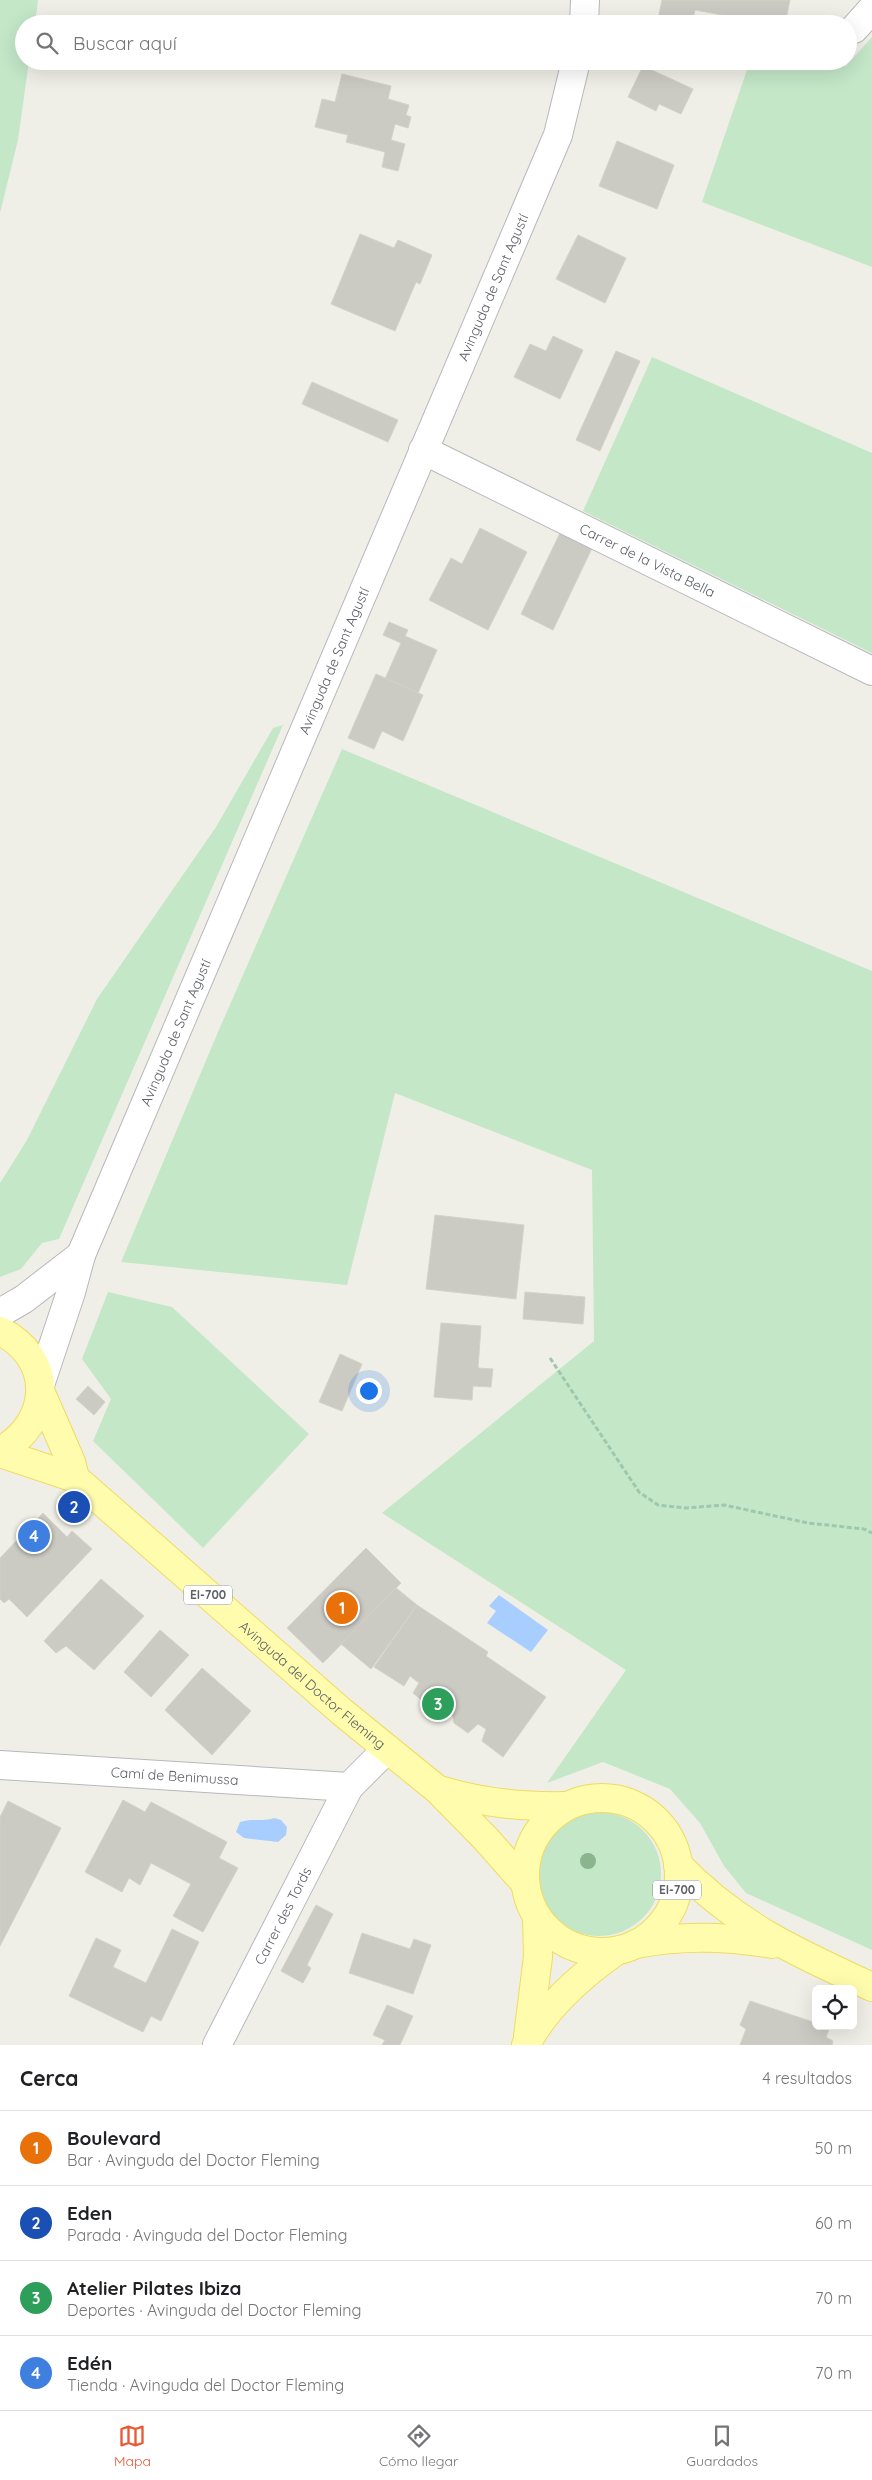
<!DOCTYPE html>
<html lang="es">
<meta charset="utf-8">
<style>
:root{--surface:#fff;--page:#f6f6f6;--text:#202124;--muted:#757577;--line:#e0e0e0;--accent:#e95934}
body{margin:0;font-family:Quicksand,sans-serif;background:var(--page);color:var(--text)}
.controls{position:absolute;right:15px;bottom:15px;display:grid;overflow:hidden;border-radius:8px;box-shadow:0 5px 20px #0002}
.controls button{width:45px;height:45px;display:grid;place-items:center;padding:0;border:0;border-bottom:1px solid var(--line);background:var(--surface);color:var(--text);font:25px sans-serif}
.you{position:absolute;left:368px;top:1390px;width:18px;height:18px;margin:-12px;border:4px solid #fff;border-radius:50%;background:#1a73e8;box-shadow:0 0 0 8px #1a73e833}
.badge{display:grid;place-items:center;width:32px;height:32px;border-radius:50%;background:var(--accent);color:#fff;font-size:16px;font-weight:700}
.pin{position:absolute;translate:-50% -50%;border:2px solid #fff;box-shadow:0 1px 5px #0006}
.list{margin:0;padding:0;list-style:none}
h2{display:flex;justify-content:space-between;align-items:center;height:65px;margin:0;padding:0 20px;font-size:21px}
h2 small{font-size:16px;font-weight:400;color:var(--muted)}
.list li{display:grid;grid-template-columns:32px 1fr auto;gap:15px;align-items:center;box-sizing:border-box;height:75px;padding:0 20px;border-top:1px solid var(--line)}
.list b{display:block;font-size:19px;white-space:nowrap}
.list p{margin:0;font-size:16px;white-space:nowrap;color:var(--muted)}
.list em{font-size:16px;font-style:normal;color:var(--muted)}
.icon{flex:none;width:28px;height:28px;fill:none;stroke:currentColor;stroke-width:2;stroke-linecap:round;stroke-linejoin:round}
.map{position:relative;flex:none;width:872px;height:2045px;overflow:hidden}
.search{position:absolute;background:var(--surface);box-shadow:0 5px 20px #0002;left:15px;right:15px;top:15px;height:55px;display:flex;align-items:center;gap:12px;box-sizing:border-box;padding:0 18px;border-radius:28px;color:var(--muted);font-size:19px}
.sheet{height:365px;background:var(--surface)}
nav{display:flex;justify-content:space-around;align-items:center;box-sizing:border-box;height:70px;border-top:1px solid var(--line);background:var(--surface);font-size:14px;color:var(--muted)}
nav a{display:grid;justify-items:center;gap:2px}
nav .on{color:var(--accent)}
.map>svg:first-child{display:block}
</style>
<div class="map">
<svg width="872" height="2045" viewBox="0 0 872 2045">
<rect width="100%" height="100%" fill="#f0efe7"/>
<g fill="#c4e7c8">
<path d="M0,0H38L35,24H24V61H29L18,140L0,213Z"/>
<path d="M872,37V267L702,202L750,61H804L846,66Z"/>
<path d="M652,357L872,453V653L583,511Z"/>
<path d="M283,725L59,1239L42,1243L21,1269L0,1277V1183L27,1140L97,999L216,827L273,728Z"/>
<path d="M342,749L872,971V1950L746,1893L724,1866L700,1823L670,1789L603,1762L547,1783L626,1670L382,1513L594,1341L592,1170L395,1093L347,1285L121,1262L218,1032Z"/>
<path d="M108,1292L172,1307L309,1434L203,1548L93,1441L111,1399L82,1359Z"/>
<circle cx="599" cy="1874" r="62"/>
</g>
<g fill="#a8ceff">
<path d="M499,1595L548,1630L531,1652L487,1623L496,1611L489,1606Z"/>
<path d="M274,1818L281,1820L287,1827L286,1835L278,1842L244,1838L236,1832L240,1822C252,1818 262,1822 274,1818Z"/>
</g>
<g fill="#cbcac3" stroke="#d5d2c5">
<path d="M662,0H790L785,24H771L695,10L692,24H657Z"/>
<path d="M643,66L693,89L681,114L659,104L656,111L628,97Z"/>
<path d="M342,74L391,86L388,99L409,105L406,115L411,117L408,128L395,124L391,140L405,144L398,171L382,167L385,152L346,142L348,135L315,127L322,99L335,102Z"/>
<path d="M617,141L674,165L657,209L599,186Z"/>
<path d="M360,234L394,248L398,240L432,255L420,284L416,282L395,331L331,304Z"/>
<path d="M578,235L626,258L605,303L556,279Z"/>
<path d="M553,336L583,350L560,399L514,377L530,344L546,351Z"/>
<path d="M616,351L640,361L600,451L576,440Z"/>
<path d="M312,382L398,420L388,442L302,404Z"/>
<path d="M480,528L527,552L488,630L429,600L451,558L462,564Z"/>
<path d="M561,531L593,546L553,630L521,614Z"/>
<path d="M389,622L408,630L405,636L437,650L418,693L385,679L401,643L383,635Z"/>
<path d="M376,674L423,695L403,741L382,731L374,749L348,738Z"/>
<path d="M435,1215L524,1225L516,1299L426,1289Z"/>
<path d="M525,1292L585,1297L583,1324L523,1319Z"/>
<path d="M441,1323L481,1326L478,1368L493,1369L491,1387L473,1386L472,1400L434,1397Z"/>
<path d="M340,1354L362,1364L342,1411L319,1402Z"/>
<path d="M88,1386L105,1402L94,1415L76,1399Z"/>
<path d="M43,1513L67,1537L72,1531L92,1549L27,1617L9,1599L4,1603L0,1599V1558Z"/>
<path d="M366,1548L401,1583L323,1663L287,1628Z"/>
<path d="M101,1579L144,1616L94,1670L66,1646L56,1653L44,1641Z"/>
<path d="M396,1588L417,1605L371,1669L341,1644Z"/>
<path d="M417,1605L488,1652L486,1656L546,1697L503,1757L482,1741L486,1729L478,1724L468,1733L454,1723L452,1711L447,1708L442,1717L413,1693L419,1683L410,1676L404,1686L374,1667Z"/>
<path d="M160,1630L189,1655L151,1697L124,1672Z"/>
<path d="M202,1668L251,1711L212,1755L165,1710Z"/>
<path d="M123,1800L145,1812L151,1802L227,1842L219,1858L238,1868L203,1932L173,1916L191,1884L151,1863L140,1885L129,1878L122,1892L85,1872Z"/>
<path d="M8,1801L61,1828L0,1946V1817Z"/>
<path d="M316,1905L333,1914L307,1965L311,1968L303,1983L281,1971Z"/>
<path d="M172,1929L199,1942L161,2021L151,2016L143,2032L69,1996L96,1938L121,1950L113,1967L146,1983Z"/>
<path d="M362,1933L410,1949L414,1939L431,1945L413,1994L349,1973Z"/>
<path d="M750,2001L816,2023V2026L830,2027L826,2037L833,2041L832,2045H740L746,2029L740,2025Z"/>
<path d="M387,2005L413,2016L400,2045H382L385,2040L373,2035Z"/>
</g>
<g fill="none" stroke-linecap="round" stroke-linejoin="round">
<defs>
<g id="minor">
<path d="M584,24L585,0"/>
<path d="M854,29L872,9"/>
<path id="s1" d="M423,450L872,671"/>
<path d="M0,1313L24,1299L81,1255"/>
<path id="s2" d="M40,1385L71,1292L81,1255L558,135L576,61"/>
<path id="s3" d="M0,1765L349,1787"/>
<path id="s4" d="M217,2045L349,1787L387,1749"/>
</g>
<g id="major">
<path d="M0,1331C55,1358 52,1423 0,1451"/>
<path d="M41,1393L71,1462L75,1478"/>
<path id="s5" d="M0,1453L75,1478L342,1712L438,1790L486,1839L525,1883"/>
<path d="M439,1790C484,1803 520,1807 567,1806"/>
<circle cx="602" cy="1875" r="77"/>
<path d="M678,1865C737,1926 796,1952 872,1987"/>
<path d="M636,1944C682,1935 726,1936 772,1944"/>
<path d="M528,2036L538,1957L537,1917"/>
<path d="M526,2045C545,2007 582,1975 616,1951"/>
</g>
</defs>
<use href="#minor" stroke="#b7b8bd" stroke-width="30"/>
<use href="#major" stroke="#f1db5f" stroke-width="30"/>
<path stroke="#9dc8ae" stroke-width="3" stroke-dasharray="5 2.5" stroke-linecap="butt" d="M550,1358L639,1492L658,1505L686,1508L724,1505L808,1523L864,1529L872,1533"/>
<use href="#minor" stroke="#fff" stroke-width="28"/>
<use href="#major" stroke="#fffcad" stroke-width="28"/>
</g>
<circle fill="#8ab58d" cx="588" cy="1861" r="8"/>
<g text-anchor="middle" stroke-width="4" stroke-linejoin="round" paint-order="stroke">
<g fill="#fff" stroke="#8e9095" stroke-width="1">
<rect x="184" y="1585.5" width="48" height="19" rx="4"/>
<rect x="653" y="1880.5" width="48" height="19" rx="4"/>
</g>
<g font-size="12" font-weight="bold" fill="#5e6167">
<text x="208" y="1599">EI-700</text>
<text x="677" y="1894">EI-700</text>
</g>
<g font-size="14" fill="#5e6167" stroke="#fff">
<text dy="5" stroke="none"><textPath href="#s2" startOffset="1188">Avinguda de Sant Agustí</textPath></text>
<text dy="5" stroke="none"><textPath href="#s1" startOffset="250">Carrer de la Vista Bella</textPath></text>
<text dy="5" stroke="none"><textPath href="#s2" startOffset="782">Avinguda de Sant Agustí</textPath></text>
<text dy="5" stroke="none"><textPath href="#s2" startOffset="378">Avinguda de Sant Agustí</textPath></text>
<text dy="5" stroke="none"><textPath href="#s5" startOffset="394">Avinguda del Doctor Fleming</textPath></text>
<text dy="5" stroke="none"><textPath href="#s3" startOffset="175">Camí de Benimussa</textPath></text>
<text dy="5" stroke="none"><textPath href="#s4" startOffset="145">Carrer des Tords</textPath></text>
</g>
</g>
</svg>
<div class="controls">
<button><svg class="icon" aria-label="locate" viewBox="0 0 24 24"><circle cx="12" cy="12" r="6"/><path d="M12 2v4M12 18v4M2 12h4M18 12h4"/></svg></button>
</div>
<div class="you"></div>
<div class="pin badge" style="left:342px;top:1608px;background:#e8710a">1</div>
<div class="pin badge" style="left:74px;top:1507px;background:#1a4fb4">2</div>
<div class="pin badge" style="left:438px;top:1704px;background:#2e9e5b">3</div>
<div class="pin badge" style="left:34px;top:1536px;background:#3f7fe0">4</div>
<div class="search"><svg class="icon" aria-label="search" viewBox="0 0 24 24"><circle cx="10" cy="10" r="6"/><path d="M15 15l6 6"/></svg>Buscar aquí</div>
</div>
<section class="sheet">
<h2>Cerca<small>4 resultados</small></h2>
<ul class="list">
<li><span class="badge" style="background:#e8710a">1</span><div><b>Boulevard</b><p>Bar · Avinguda del Doctor Fleming</p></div><em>50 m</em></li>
<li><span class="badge" style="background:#1a4fb4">2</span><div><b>Eden</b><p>Parada · Avinguda del Doctor Fleming</p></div><em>60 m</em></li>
<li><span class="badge" style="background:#2e9e5b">3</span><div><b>Atelier Pilates Ibiza</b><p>Deportes · Avinguda del Doctor Fleming</p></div><em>70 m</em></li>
<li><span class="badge" style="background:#3f7fe0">4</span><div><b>Edén</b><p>Tienda · Avinguda del Doctor Fleming</p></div><em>70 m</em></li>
</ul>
</section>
<nav>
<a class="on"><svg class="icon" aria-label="map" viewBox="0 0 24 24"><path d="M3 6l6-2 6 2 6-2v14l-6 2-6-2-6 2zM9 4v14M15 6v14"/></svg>Mapa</a>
<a><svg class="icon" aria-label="directions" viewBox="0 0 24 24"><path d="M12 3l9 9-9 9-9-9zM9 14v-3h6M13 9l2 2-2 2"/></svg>Cómo llegar</a>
<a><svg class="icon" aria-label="saved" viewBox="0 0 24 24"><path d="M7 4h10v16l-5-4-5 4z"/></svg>Guardados</a>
</nav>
